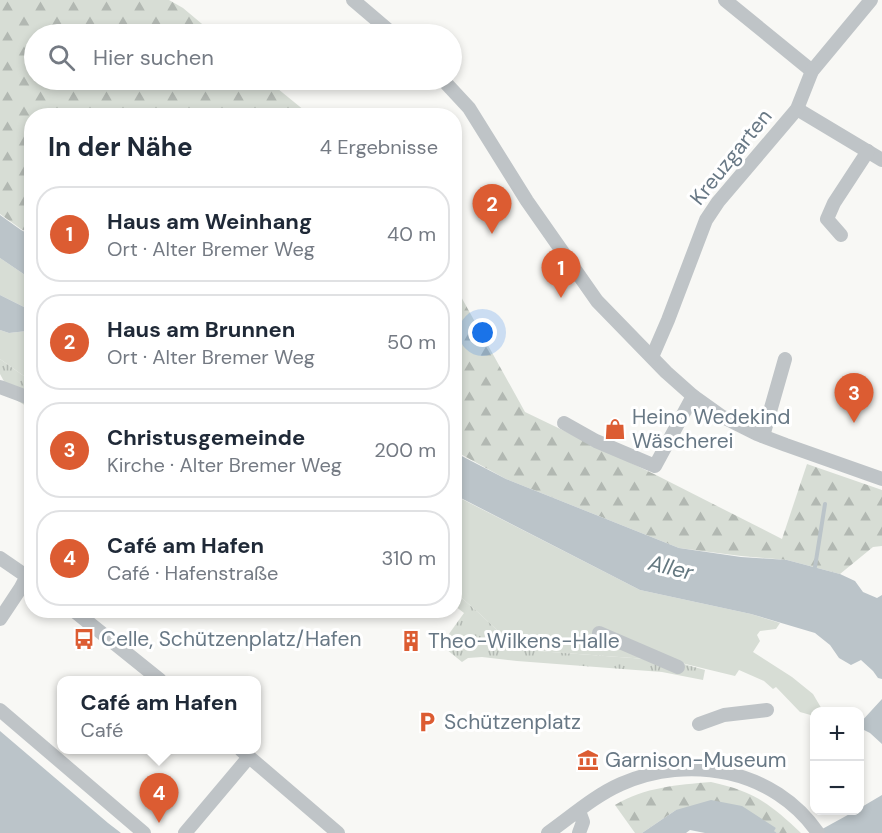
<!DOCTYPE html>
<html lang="de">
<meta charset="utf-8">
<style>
:root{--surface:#fff;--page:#f2f2f3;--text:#1f2937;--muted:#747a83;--line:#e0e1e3;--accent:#dc5c32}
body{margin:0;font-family:"DM Sans",sans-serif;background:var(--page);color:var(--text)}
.controls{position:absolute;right:18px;bottom:18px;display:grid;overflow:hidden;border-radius:12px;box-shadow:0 3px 9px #0003}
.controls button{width:54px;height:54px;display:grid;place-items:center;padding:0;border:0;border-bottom:2px solid var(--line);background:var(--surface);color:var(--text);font:30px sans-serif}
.you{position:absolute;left:483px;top:333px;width:21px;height:21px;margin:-15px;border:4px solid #fff;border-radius:50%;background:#1a73e8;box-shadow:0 0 0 9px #1a73e833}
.badge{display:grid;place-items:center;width:39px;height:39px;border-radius:50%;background:var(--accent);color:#fff;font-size:20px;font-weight:700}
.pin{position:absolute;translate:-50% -50px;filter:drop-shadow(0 2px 3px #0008)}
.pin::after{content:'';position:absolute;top:32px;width:21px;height:18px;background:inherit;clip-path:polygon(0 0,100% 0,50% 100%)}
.popup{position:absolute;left:57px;top:676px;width:204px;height:78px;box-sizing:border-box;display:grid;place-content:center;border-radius:12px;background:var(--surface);filter:drop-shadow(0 2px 4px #0005);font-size:20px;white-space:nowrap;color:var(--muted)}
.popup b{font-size:22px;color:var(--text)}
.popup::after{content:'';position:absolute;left:50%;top:100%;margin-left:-12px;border:12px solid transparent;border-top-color:var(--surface)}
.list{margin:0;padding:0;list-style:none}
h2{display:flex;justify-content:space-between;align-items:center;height:78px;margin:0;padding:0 24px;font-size:26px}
h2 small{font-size:20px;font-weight:400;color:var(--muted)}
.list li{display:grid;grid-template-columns:39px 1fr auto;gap:18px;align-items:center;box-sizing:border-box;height:96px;margin:0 12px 12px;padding:0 12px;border:2px solid var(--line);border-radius:24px}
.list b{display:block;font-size:22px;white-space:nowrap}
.list p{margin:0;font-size:20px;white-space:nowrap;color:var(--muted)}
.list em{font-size:20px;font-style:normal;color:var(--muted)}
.icon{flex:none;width:33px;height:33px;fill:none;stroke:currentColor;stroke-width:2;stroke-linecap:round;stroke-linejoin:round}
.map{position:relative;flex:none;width:882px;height:833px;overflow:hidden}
.search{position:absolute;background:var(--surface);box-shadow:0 3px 9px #0003;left:24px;top:24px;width:438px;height:66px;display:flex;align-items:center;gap:15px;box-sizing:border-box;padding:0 21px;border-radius:33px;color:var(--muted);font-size:22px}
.panel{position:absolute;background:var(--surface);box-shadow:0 3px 9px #0003;left:24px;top:108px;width:438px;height:510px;border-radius:24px}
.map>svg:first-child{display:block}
</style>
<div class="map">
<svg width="882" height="833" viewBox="0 0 882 833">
<defs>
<pattern id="forest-firs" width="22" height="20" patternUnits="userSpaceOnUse" patternTransform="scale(1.5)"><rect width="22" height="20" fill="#d7ddd5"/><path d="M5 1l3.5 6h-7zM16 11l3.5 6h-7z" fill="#b2b8b2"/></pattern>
<pattern id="park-tufts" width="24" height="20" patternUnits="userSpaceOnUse" patternTransform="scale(1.5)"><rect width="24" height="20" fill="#d7ddd5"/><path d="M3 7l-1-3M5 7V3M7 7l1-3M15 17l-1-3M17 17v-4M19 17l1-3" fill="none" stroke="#b2b8b2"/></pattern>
</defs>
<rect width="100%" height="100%" fill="#f8f8f5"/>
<g fill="#d7ddd5">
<path d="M0,258L31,279V320L24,307L0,295Z"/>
<path d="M31,322V381L0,359V330L9,333L27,331Z"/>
<path d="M454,495L640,590L751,614L780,623L776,629L760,631L757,635L760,641L753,652L792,677L813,694L823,711L814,712V716L800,712L776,687L773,689L764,681L739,670L735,676L673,661L524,650L513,645L481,615L455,592Z"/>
</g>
<g fill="url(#forest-firs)">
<path d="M0,0H169L183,8L214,34H34V80H267L310,115L32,116L31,234L21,229L0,214Z"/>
<path d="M454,284L525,412L656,475L782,539L807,464L882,490V546L873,547L840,574L787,560L741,556L679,548L506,479L455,451Z"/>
<path d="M711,782C753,791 771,804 801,833H777L773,831L776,828L676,810L642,833H635L615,805C645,787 677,785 711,782Z"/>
</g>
<g fill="url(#park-tufts)">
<path d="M0,359L31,381V409L13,398L0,374Z"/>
<path d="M455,592L481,615L513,645L524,650L673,661L705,670L703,680L662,672L517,661L482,657L468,658L462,662L441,645L464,613L455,606Z"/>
</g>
<g fill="#bbc4c9">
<path d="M0,215L21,230L31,235V279L0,258Z"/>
<path d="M0,295L24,307L31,320L27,331L9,333L0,330Z"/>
<path d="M454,452L506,479L679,548L741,557L787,560L840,574L855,581L863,592L877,598L882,595V679L878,678L873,671L861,660L851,665L839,658L830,645L815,633L751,614L640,590L455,495Z"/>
<path d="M882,699V744L870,733L860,728V723Z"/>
<path d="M0,731L108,823L121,833H0Z"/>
<path d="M882,795V833H815L855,811L860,810V808Z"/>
<path d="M711,800L742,806L776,828L774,831L777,833H705L690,830L686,833H642L676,810Z"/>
</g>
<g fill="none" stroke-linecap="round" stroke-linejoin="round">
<path stroke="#bbc4c9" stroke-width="4" d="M815,567L825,504"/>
<g stroke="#bfc4c7" stroke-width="14">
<path d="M353,0L393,34"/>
<path d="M725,0L812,71"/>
<path d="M443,80L469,108L527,201L597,301L666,372L693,396L721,416L757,434L786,445L882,479"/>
<path d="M797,109L882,160"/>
<path d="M841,235L827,219L834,203L868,151"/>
<path d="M652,357L668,320L706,220L718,202L797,109L812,71L871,0"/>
<path d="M0,387L32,399"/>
<path d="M564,423L596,441L655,466L693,396"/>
<path d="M763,436L785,359"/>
<path d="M0,558L32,580"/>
<path d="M73,610L160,680"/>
<path d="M0,619L20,589L27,576"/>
<path d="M599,633L678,667"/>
<path d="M0,710L144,833"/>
<path d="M699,724L724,715L767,710"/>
<path d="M241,750L338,833"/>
<path d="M579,811L583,822L579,833"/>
<path d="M185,833L249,757"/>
<path d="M548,833C572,816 594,796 621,784C689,754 774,769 818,833"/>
</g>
</g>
<defs>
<symbol id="shop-bare" viewBox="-9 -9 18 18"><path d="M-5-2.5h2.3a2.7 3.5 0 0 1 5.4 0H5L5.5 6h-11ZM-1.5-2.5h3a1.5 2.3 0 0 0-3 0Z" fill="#dc5c32" stroke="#fff" stroke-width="2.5" paint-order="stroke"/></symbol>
<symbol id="bus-bare" viewBox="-9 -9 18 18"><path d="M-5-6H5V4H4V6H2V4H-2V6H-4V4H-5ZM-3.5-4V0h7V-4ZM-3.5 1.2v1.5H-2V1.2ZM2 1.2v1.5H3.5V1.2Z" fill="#dc5c32" stroke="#fff" stroke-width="2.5" paint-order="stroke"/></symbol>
<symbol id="building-bare" viewBox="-9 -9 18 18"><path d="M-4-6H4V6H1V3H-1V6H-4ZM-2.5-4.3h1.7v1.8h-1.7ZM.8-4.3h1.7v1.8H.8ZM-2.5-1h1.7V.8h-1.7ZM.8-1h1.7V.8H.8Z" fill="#dc5c32" stroke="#fff" stroke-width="2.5" paint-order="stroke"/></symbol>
<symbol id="parking-bare" viewBox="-9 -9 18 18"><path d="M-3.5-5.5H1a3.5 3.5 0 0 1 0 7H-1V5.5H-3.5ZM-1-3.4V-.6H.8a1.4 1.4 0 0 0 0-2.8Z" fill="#dc5c32" stroke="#fff" stroke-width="2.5" paint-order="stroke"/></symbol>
<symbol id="museum-bare" viewBox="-9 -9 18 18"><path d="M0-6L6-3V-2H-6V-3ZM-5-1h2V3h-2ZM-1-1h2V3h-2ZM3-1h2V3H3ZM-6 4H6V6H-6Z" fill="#dc5c32" stroke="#fff" stroke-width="2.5" paint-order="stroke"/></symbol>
</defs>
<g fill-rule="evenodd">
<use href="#shop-bare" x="600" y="414" width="30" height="30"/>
<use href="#bus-bare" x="69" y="624" width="30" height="30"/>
<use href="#building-bare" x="396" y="626" width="30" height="30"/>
<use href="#parking-bare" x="412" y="707" width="30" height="30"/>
<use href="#museum-bare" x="573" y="745" width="30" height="30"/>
</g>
<g text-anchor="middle" stroke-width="6" stroke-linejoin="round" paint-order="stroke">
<g font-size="21" fill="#687885" stroke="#fff">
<text transform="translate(731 157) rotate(-51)" y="7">Kreuzgarten</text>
</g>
<g font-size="21" fill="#687885" stroke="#fff" text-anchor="start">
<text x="632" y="424">Heino Wedekind<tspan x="632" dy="24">Wäscherei</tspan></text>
<text x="101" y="646">Celle, Schützenplatz/Hafen</text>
<text x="428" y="648">Theo-Wilkens-Halle</text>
<text x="444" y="729">Schützenplatz</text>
<text x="605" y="767">Garnison-Museum</text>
</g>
<g font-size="22" font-style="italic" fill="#647880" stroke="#fff">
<text transform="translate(671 567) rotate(14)" y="8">Aller</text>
</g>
</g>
</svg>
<div class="controls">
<button>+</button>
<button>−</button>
</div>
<div class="you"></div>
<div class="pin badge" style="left:561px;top:298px">1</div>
<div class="pin badge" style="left:492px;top:234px">2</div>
<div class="pin badge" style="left:854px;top:423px">3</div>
<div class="pin badge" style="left:159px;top:823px">4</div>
<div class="popup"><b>Café am Hafen</b>Café</div>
<div class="search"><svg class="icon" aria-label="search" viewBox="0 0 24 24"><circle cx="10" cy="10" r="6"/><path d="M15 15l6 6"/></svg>Hier suchen</div>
<section class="panel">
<h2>In der Nähe<small>4 Ergebnisse</small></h2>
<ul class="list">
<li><span class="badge">1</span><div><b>Haus am Weinhang</b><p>Ort · Alter Bremer Weg</p></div><em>40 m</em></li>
<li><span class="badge">2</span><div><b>Haus am Brunnen</b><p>Ort · Alter Bremer Weg</p></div><em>50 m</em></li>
<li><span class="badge">3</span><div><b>Christusgemeinde</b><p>Kirche · Alter Bremer Weg</p></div><em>200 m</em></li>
<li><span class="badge">4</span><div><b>Café am Hafen</b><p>Café · Hafenstraße</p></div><em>310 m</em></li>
</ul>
</section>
</div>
